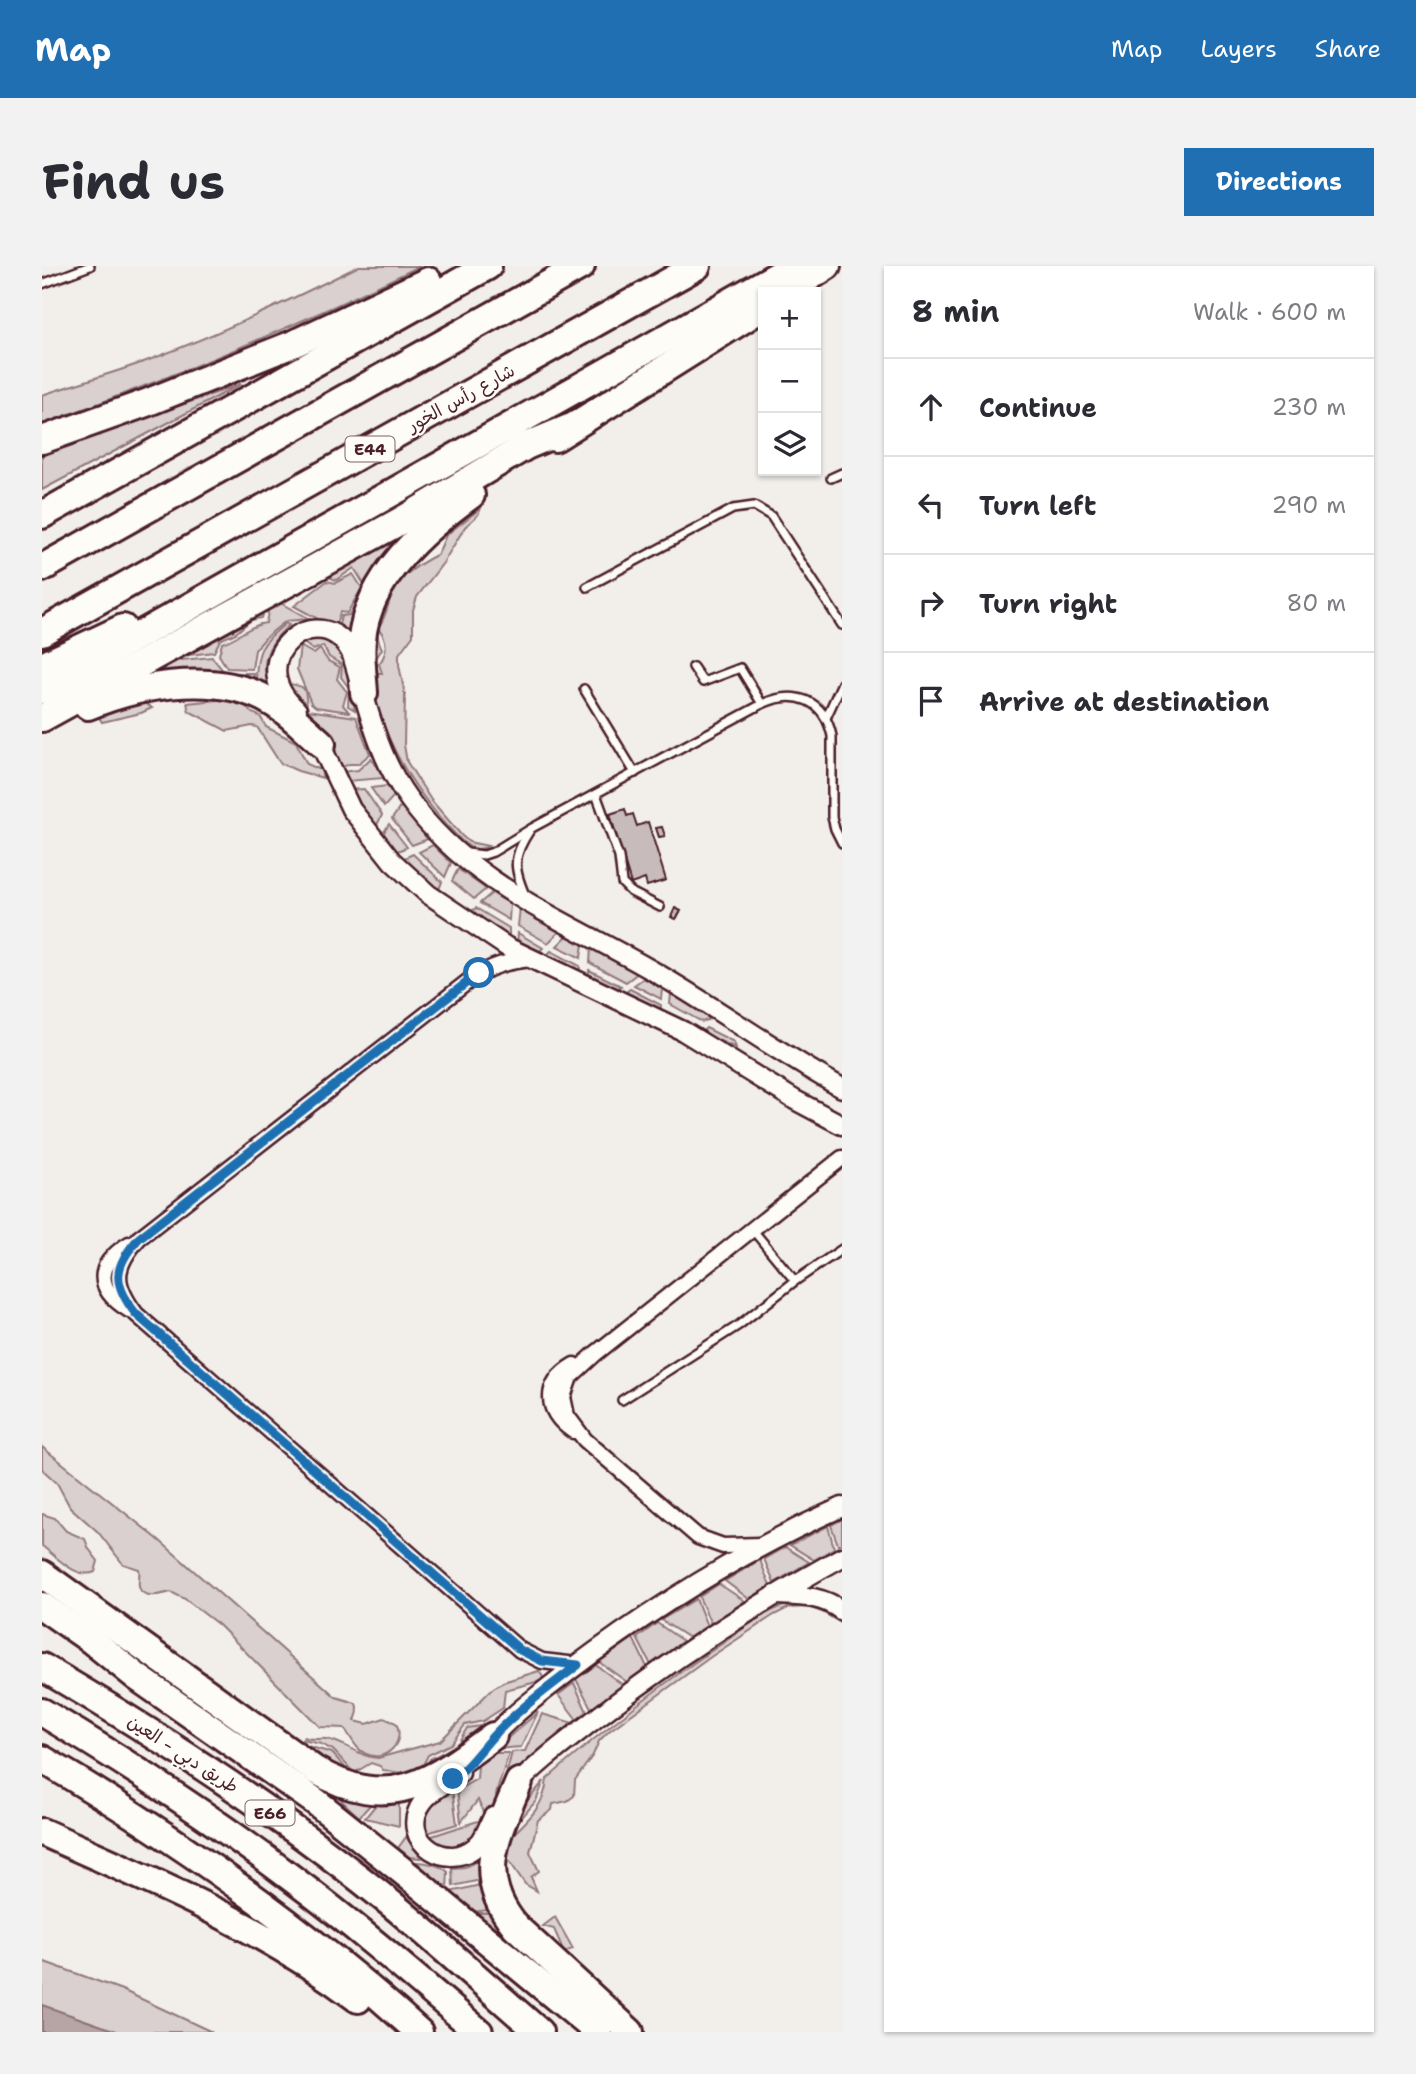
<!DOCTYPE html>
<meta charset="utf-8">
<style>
:root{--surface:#fff;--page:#f2f2f3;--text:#2b2b33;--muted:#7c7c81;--line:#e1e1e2;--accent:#1f6fb2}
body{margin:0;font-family:"Shantell Sans","Playpen Sans Arabic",sans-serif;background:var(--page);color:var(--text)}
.controls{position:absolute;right:21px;top:21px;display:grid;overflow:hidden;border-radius:0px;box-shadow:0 2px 5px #0004}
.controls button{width:63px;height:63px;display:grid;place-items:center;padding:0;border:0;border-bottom:2px solid var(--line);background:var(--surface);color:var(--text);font:35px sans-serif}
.stop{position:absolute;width:21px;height:21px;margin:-16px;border:5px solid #1f6fb2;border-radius:50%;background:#fff}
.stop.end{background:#1f6fb2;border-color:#fff;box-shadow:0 2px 7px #0008}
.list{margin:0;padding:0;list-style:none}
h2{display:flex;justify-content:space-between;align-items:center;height:91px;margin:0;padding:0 28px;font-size:30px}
h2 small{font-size:23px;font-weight:400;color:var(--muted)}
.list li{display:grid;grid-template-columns:46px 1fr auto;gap:21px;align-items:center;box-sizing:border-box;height:98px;padding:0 28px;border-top:2px solid var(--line)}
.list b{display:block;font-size:26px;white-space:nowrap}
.list em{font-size:23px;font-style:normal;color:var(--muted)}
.icon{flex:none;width:38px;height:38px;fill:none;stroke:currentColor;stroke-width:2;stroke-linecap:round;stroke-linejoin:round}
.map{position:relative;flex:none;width:800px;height:1766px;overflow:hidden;border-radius:0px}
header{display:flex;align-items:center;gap:42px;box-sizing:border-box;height:98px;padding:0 35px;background:var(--accent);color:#fff}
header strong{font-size:33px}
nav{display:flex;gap:38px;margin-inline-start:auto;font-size:24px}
.intro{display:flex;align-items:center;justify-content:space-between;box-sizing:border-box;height:168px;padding:0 42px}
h1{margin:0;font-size:49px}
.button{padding:18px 32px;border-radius:0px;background:var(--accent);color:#fff;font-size:24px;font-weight:700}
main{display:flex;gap:42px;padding:0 42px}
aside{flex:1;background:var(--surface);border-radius:0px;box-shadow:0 2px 5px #0004}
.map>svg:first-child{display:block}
</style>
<header>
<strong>Map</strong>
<nav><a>Map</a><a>Layers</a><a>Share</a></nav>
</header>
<div class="intro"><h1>Find us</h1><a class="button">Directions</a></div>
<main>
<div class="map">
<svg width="800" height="1766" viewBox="0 0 800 1766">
<rect width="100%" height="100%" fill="#f2efeb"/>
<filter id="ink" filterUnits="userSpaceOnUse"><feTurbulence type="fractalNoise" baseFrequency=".0143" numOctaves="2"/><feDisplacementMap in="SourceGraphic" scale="14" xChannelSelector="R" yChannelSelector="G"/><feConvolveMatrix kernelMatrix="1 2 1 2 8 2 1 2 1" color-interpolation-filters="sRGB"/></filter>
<g filter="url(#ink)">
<g fill="#d9d0cf" stroke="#92787d" stroke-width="2">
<path d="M317,0H378C255,60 129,112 0,158V129C36,117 72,107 107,94C179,67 249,34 317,0Z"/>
<path d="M199,118L0,224V188Z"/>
<path d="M439,242L436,249L423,261L401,297L375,331L371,344V369L357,388V399L363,429L362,479L365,496L389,534L420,570L427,576L446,580C432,589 420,576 411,566C367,520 329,456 328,391C327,368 335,350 346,330C339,356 328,356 340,383L333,394L336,407H340L337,398C346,386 346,373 336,362C344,351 345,342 349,330C356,310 379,297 396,288L404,269Z"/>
<path d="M373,259L311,367L297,359L299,350L307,349L323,320L312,302L294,314L282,309Z"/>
<path d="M311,308L320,322L305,347L298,346L294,358L276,353L252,340L285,315L293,317Z"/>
<path d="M235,335L267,353L244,355L225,370L213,384L210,403L185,402L177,389L180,377C197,372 207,359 224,357L227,340Z"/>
<path d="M222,343L219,352L209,354L194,367L178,374L172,386L139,390Z"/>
<path d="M244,357L247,359C227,376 215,398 229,424L214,419C214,384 218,379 244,357Z"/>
<path d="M277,371C310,387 307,413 313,444L306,440L307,422L299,411L300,399L287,391L281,380L271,384L258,374Z"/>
<path d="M258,380L272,388L278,383L286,395L298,401L295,413L305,426L301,439L307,446L274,441L269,437L255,403Z"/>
<path d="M170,391L183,407H212L211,416L76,422L129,395Z"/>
<path d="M246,418C270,420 261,427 266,444L314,451L328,488L316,498H307L297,503L278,464Z"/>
<path d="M196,432L210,447L218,450L224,461L254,476L265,498L279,504L281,512L256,505L238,497L215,461L210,460L185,465L147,445L145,437Z"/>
<path d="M100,435L110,442L99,447L60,456L55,448Z"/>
<path d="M329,492L342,512L305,515L299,506L316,504Z"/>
<path d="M345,520L352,530L342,541L329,522Z"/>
<path d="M322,523L340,549L333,563L307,524Z"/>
<path d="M359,540L386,573L370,579L350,553Z"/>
<path d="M347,558L365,581L351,587L339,571Z"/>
<path d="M391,579L409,597L403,611L377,586Z"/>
<path d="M371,588L400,616L395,628L358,594Z"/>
<path d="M416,603L444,623L432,633L410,615Z"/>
<path d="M450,627L468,638L467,654L438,637Z"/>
<path d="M434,642L467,662V675L424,649Z"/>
<path d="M478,642L518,665L506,677L476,660Z"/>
<path d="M476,667L501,682L493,690L475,679Z"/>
<path d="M526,669L541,678L539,692L515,680Z"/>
<path d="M549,682L596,707L584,716L548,697Z"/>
<path d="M509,685L538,700L537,712L500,694Z"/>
<path d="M547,704L579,720L571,726L546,716Z"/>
<path d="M602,712L620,723L619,733L592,719Z"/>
<path d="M588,723L619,739L618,748L579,730Z"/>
<path d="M629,727L668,753L660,756L628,738Z"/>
<path d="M664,762L692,776L694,782L659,767Z"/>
<path d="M0,1181L117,1274L294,1431L314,1437L316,1446L313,1455L325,1458L342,1452L354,1457C364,1476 344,1497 324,1488C314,1484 309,1471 302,1462L278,1461L177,1359L143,1333L129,1326C118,1329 94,1335 97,1314C97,1310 98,1306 97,1303L81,1298L56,1266L28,1241L15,1217L0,1203Z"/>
<path d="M0,1248L13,1252L24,1265L43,1273L47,1283L56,1295L53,1306C34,1314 14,1290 0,1280Z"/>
<path d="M800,1253V1277L796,1279L789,1259Z"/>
<path d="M786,1260L792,1282L772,1294L748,1279Z"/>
<path d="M743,1281L767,1296L732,1317L722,1293Z"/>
<path d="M718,1294L728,1320L707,1333L683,1315Z"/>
<path d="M677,1318L703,1335L669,1358L657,1331Z"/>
<path d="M654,1333L665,1360L647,1372L619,1354Z"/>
<path d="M757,1336L786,1345L797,1356L780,1346L766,1341L746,1342L732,1349L670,1390L567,1465L557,1475L551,1489L533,1514L532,1530L525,1535L511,1538L510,1544L496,1554L488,1586L497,1605L489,1611L495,1625L483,1618L459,1583L461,1578C480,1559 503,1543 505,1513C561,1464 619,1418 681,1377C704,1361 729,1340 757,1336Z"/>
<path d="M615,1357L641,1375L609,1399L595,1372Z"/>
<path d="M591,1372L605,1401L585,1416L557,1396Z"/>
<path d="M554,1399L581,1419L550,1444L534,1413Z"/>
<path d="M497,1405L501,1411L498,1415L463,1424L461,1442L441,1455L423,1459L409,1478L386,1489L377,1507C365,1510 353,1505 341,1504L338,1500L329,1497L312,1507L291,1484L279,1478L260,1474L262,1471C270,1475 276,1472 284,1473C303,1476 317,1491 336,1492L398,1475L450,1423L461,1416Z"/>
<path d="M532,1417L546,1448L536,1455L516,1429Z"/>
<path d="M496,1446L479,1481L453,1483Z"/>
<path d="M500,1448L531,1457L494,1489L459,1528L470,1486L483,1485Z"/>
<path d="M445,1459L383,1504L388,1493L415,1479L425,1462Z"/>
<path d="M265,1480L290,1487L307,1506L285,1495Z"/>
<path d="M449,1487H467L454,1528L455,1536L443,1551L436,1534L419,1556L415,1524L435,1513L436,1499Z"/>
<path d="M502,1515L494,1535L464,1570L480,1541Z"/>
<path d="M410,1523L415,1558L385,1567C374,1546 394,1532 410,1523Z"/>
<path d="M295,1527L330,1537L317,1551L301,1536Z"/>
<path d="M357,1534V1560L323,1552L336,1536Z"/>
<path d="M442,1553C428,1578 413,1593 387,1571Z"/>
<path d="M364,1571L379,1592L367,1591L356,1582Z"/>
<path d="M435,1595L440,1598L439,1614L411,1620L410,1602L423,1601Z"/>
<path d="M374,1596C383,1596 399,1599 406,1606L405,1623Z"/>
<path d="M438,1619L446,1644L430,1646L408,1626Z"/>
<path d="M432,1647H449L468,1670L467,1677Z"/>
<path d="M513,1651L531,1683L522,1686L512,1663L501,1660Z"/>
<path d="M0,1695L80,1724L170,1766H0Z"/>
</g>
<path fill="#b7a5a6" stroke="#8b6f75" stroke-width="2" d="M0,1739L77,1766H0Z"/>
<g fill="#c8bbbb" stroke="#4a1f2b" stroke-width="2">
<path d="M583,543L585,550L591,548L595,560L606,556L624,614L605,620L603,613L589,618L568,548Z"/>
<path d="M620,561L623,570L617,571L614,562Z"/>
<path d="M633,642L639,645L634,653L629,651Z"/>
</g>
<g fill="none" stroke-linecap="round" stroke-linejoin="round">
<defs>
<g id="service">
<path d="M0,18L48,0"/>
<path d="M789,212L800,207"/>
<path d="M545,321L691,243L712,240L729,250L800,359"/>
<path d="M651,401L661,416L698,402L720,438"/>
<path d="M542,423L593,507"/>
<path d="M784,452L800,417"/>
<path d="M554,528L577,591L580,617L589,626L618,641"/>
<path d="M425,587L442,589L451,586L490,562L720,438C753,423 782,433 790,470V551L793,563L800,577"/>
<path d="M484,631C471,602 470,591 488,564"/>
<path d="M710,963L753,1015"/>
<path d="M580,1134L697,1059L753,1015L800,983"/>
</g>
<g id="minor">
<path d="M489,693C466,695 448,700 428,714L97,972C71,1002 71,1017 94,1048L478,1384L500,1395L535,1399"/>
<path d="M87,1044C53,1023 53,999 87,978"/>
<path d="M531,1165C502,1145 501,1117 532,1099"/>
<path d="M719,1279L681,1280L656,1271L543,1174L525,1150L521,1131L528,1111L553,1088L800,892"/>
</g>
<g id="tertiary">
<path d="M255,444C195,391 281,327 310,389C325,438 336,491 366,532C426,618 523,654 611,705C675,742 735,786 800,822"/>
<path d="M274,469L309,543L350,595L386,628L465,681L641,765L753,834L800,859"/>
<path d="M733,1329C757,1330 780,1329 800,1345"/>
<path d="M444,1479C466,1450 499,1428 527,1405C612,1341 703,1284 800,1241"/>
<path d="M418,1507C406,1517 388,1524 380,1537C354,1575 410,1611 439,1575C444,1568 447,1559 451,1551"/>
<path d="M471,1523C495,1497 525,1475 553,1453C631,1392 713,1339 800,1291"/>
</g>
<g id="motorway">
<path d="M744,26L785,0"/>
<path d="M513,172L721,41"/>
<path d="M0,174L104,137L251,78L386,15"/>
<path d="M0,249L446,0"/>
<path d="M0,302L539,0"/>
<path d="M0,366L655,0"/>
<path d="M0,400L81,362"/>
<path d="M0,424L752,0"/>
<path d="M322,427C321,409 318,391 320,373C326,311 382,263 429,229"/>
<path d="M46,440C101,417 182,404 234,439C251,450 265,465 280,478"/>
<path d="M0,452L362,253L484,180L527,162"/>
<path d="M0,1308L273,1504C347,1547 390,1516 451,1470"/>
<path d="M0,1340L49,1374L95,1411L274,1536L373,1615L556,1766"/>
<path d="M0,1401C123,1473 242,1550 352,1640C401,1681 449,1724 497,1766"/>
<path d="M0,1446C85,1497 169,1551 248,1611C313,1659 375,1713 437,1766"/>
<path d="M0,1493C134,1572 262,1661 377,1766"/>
<path d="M477,1516C455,1569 431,1610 474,1661L588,1766"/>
<path d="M0,1566C110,1615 220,1660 316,1733"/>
</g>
</defs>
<use href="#service" stroke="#4a1f2b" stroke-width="12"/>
<use href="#minor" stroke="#4a1f2b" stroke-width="19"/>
<use href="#tertiary" stroke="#4a1f2b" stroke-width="23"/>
<use href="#motorway" stroke="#4a1f2b" stroke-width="32"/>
<use href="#service" stroke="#fdfcf7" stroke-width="7"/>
<use href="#minor" stroke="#fdfcf7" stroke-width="14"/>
<use href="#tertiary" stroke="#fdfcf7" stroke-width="18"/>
<use href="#motorway" stroke="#fdfcf7" stroke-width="26"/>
</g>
</g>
<g fill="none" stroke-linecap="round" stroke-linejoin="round" filter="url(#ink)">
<path stroke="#1f6fb2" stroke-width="9" d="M411,1513C428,1500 438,1484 452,1469C477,1443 507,1421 536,1399L500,1395L478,1384L94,1048C70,1017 71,1001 97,972L437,707"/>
</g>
<g text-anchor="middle" stroke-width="5" stroke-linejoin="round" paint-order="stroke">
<g fill="#fdfcf7" stroke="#806168" stroke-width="2">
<rect x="303.5" y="170.5" width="49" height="25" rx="5"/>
<rect x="203.5" y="1534.5" width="49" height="25" rx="5"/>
</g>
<g font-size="16" font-weight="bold" fill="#4a1f2b">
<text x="328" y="189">E44</text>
<text x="228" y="1553">E66</text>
</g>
<g font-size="18" fill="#4a1f2b" stroke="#fdfcf7">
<text transform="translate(419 132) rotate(-29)" y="6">شارع رأس الخور</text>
<text transform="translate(141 1488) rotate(33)" y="6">طريق دبي - العين</text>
</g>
</g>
</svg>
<div class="controls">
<button>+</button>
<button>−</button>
<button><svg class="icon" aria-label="layers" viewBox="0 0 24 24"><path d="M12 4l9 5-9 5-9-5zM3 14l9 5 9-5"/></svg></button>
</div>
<div class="stop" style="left:437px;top:707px"></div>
<div class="stop end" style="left:411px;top:1513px"></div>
</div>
<aside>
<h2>8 min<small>Walk · 600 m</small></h2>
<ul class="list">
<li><svg class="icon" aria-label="ahead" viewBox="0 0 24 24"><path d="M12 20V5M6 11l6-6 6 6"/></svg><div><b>Continue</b></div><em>230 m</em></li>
<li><svg class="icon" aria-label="left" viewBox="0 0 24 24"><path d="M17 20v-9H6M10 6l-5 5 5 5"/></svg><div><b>Turn left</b></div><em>290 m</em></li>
<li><svg class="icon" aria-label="right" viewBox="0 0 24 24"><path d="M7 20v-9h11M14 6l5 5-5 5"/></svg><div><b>Turn right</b></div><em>80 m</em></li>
<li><svg class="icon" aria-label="arrive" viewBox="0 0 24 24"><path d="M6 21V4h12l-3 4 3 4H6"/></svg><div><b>Arrive at destination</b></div></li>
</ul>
</aside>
</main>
